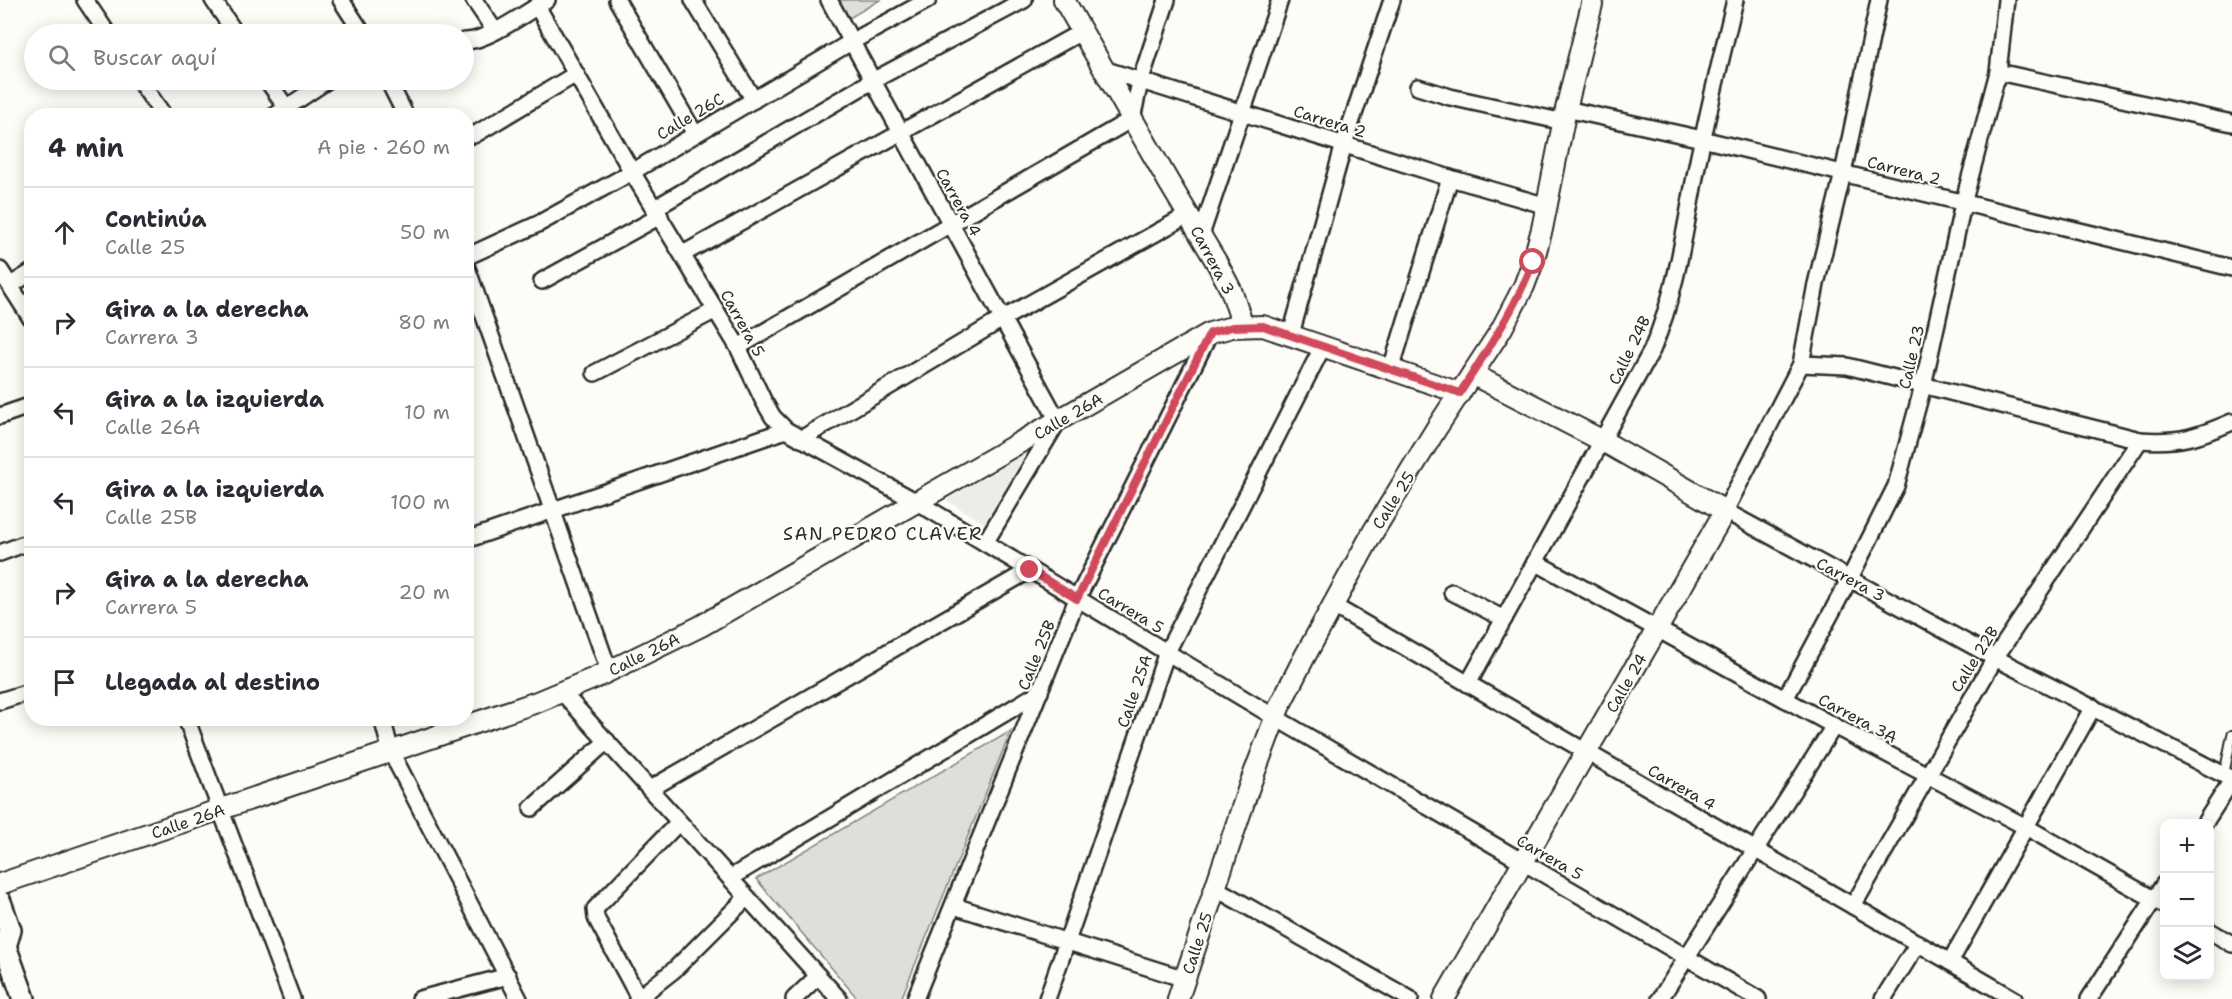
<!DOCTYPE html>
<html lang="es">
<meta charset="utf-8">
<style>
:root{--surface:#fff;--page:#f2f2f3;--text:#2b2b33;--muted:#7c7c81;--line:#e1e1e2}
body{margin:0;font-family:"Shantell Sans",sans-serif;background:var(--page);color:var(--text)}
.controls{position:absolute;right:18px;bottom:18px;display:grid;overflow:hidden;border-radius:12px;box-shadow:0 3px 15px #0003}
.controls button{width:54px;height:54px;display:grid;place-items:center;padding:0;border:0;border-bottom:2px solid var(--line);background:var(--surface);color:var(--text);font:30px sans-serif}
.stop{position:absolute;width:18px;height:18px;margin:-14px;border:4px solid #d1495b;border-radius:50%;background:#fff}
.stop.end{background:#d1495b;border-color:#fff;box-shadow:0 2px 6px #0008}
.list{margin:0;padding:0;list-style:none}
h2{display:flex;justify-content:space-between;align-items:center;height:78px;margin:0;padding:0 24px;font-size:26px}
h2 small{font-size:20px;font-weight:400;color:var(--muted)}
.list li{display:grid;grid-template-columns:39px 1fr auto;gap:18px;align-items:center;box-sizing:border-box;height:90px;padding:0 24px;border-top:2px solid var(--line)}
.list b{display:block;font-size:22px;white-space:nowrap}
.list p{margin:0;font-size:20px;white-space:nowrap;color:var(--muted)}
.list em{font-size:20px;font-style:normal;color:var(--muted)}
.icon{flex:none;width:33px;height:33px;fill:none;stroke:currentColor;stroke-width:2;stroke-linecap:round;stroke-linejoin:round}
.map{position:relative;flex:none;width:2232px;height:999px;overflow:hidden}
.search{position:absolute;background:var(--surface);box-shadow:0 3px 15px #0003;left:24px;top:24px;width:450px;height:66px;display:flex;align-items:center;gap:15px;box-sizing:border-box;padding:0 21px;border-radius:33px;color:var(--muted);font-size:22px}
.panel{position:absolute;background:var(--surface);box-shadow:0 3px 15px #0003;left:24px;top:108px;width:450px;height:618px;border-radius:24px}
.map>svg:first-child{display:block}
</style>
<div class="map">
<svg width="2232" height="999" viewBox="0 0 2232 999">
<rect width="100%" height="100%" fill="#fdfcf7"/>
<filter id="ink" filterUnits="userSpaceOnUse"><feTurbulence type="fractalNoise" baseFrequency=".0167" numOctaves="2"/><feDisplacementMap in="SourceGraphic" scale="12" xChannelSelector="R" yChannelSelector="G"/><feConvolveMatrix kernelMatrix="1 2 1 2 8 2 1 2 1" color-interpolation-filters="sRGB"/></filter>
<g filter="url(#ink)">
<path fill="#edece8" d="M1026,454L984,523L946,500Z"/>
<g fill="#dfdeda" stroke="#858482" stroke-width="1.5">
<path d="M836,0H880L846,20Z"/>
<path d="M1011,731L901,999H858L756,879Z"/>
</g>
<g fill="none" stroke-linecap="round" stroke-linejoin="round">
<defs>
<path id="service" d="M2224,775L2232,735"/>
<g id="minor">
<path d="M85,0L108,34"/>
<path d="M213,0L236,34"/>
<path d="M341,0L363,34"/>
<path d="M474,0L495,31"/>
<path d="M617,0L695,134"/>
<path d="M693,0L754,100"/>
<path d="M829,0L1058,421L985,543"/>
<path d="M1879,0L1843,173L1816,284L1801,364L1725,511L1995,658L2232,779"/>
<path d="M537,6L632,172L738,347L763,400L773,417L786,430L917,502L1276,718L1758,999"/>
<path d="M464,41C486,42 527,12 547,0"/>
<path d="M1103,69L1450,178L1547,206"/>
<path d="M1998,72L2232,123"/>
<path d="M139,80L164,116"/>
<path d="M267,80L286,107"/>
<path d="M388,80L406,116"/>
<path d="M1418,87L1450,97L1564,122"/>
<path d="M1566,109L1702,139L2232,268"/>
<path d="M274,116L328,80"/>
<path d="M474,135L576,74"/>
<path d="M655,208L872,81L1024,0"/>
<path d="M1201,235L1280,0"/>
<path d="M683,254L1081,32"/>
<path d="M466,257L538,224L632,172L851,42L928,0"/>
<path d="M466,265L609,671"/>
<path d="M0,270L32,320"/>
<path d="M542,281L660,216"/>
<path d="M11,285L32,272"/>
<path d="M1291,334L1344,144L1392,0"/>
<path d="M738,347L1132,119L1140,82L1167,0"/>
<path d="M1801,364L1847,366L2140,440C2179,443 2197,437 2232,422"/>
<path d="M1391,369L1450,178"/>
<path d="M595,373L716,310"/>
<path d="M0,416L32,405"/>
<path d="M801,439L1004,318L1188,215"/>
<path d="M466,540L786,430"/>
<path d="M0,553L32,541"/>
<path d="M1535,562L1834,726L2026,827L2164,905"/>
<path d="M1452,592L1504,619"/>
<path d="M1332,605L2014,999"/>
<path d="M1468,684L1652,350C1677,291 1685,228 1697,166C1708,111 1722,55 1735,0"/>
<path d="M562,692L839,999"/>
<path d="M1785,699L1850,578L1896,486L1923,386L1963,204L1998,72L2006,0"/>
<path d="M0,701L32,691"/>
<path d="M186,718L292,999"/>
<path d="M382,718L391,752L519,999"/>
<path d="M650,789L1030,570"/>
<path d="M532,808L607,741"/>
<path d="M2204,824L2232,780"/>
<path d="M730,878L1040,692"/>
<path d="M1215,888L1410,999"/>
<path d="M954,906L1185,979"/>
<path d="M1853,906L1995,658L2140,440"/>
<path d="M2210,931L2232,944"/>
<path d="M1950,962L2093,707"/>
<path d="M639,998L596,918L595,909L679,822"/>
<path d="M420,999L508,976"/>
<path d="M637,999L674,970L747,897"/>
<path d="M794,999L818,976"/>
<path d="M915,999L1077,599L1210,333"/>
<path d="M1047,999L1167,652L1323,346"/>
<path d="M1660,999L1834,726"/>
<path d="M1883,999L1918,943"/>
<path d="M2089,999L2164,884"/>
</g>
<g id="tertiary">
<path d="M1064,0L1168,181L1217,263L1231,290L1243,326"/>
<path d="M0,884L537,702L597,677L701,626L1210,333L1232,327L1263,326L1460,393"/>
<path d="M1178,999L1249,787L1280,705L1304,658L1373,532L1436,429L1501,330L1524,286L1533,262L1542,229L1566,109L1593,0"/>
<path d="M1444,999L1725,511L1603,441L1472,374"/>
</g>
<path id="secondary" d="M0,902L10,930L5,946L24,999"/>
</defs>
<use href="#service" stroke="#2b2b2b" stroke-width="12"/>
<use href="#minor" stroke="#2b2b2b" stroke-width="20"/>
<use href="#tertiary" stroke="#2b2b2b" stroke-width="24"/>
<use href="#secondary" stroke="#2b2b2b" stroke-width="26"/>
<use href="#service" stroke="#fdfcf7" stroke-width="8"/>
<use href="#minor" stroke="#fdfcf7" stroke-width="15"/>
<use href="#tertiary" stroke="#fdfcf7" stroke-width="20"/>
<use href="#secondary" stroke="#fdfcf7" stroke-width="21"/>
</g>
</g>
<g fill="none" stroke-linecap="round" stroke-linejoin="round" filter="url(#ink)">
<path stroke="#d1495b" stroke-width="8" d="M1030,570L1077,599L1210,333L1232,327L1263,326L1460,393C1487,350 1515,310 1533,262"/>
</g>
<g text-anchor="middle" stroke-width="4.5" stroke-linejoin="round" paint-order="stroke">
<g font-size="16" fill="#2b2b2b" stroke="#fdfcf7">
<text transform="translate(690 116) rotate(-31)" y="6">Calle 26C</text>
<text transform="translate(1330 121) rotate(17)" y="6">Carrera 2</text>
<text transform="translate(1904 170) rotate(14)" y="6">Carrera 2</text>
<text transform="translate(959 202) rotate(61)" y="6">Carrera 4</text>
<text transform="translate(1213 260) rotate(62)" y="6">Carrera 3</text>
<text transform="translate(743 323) rotate(61)" y="6">Carrera 5</text>
<text transform="translate(1629 350) rotate(-64)" y="6">Calle 24B</text>
<text transform="translate(1911 357) rotate(-77)" y="6">Calle 23</text>
<text transform="translate(1068 416) rotate(-30)" y="6">Calle 26A</text>
<text transform="translate(1393 500) rotate(-58)" y="6">Calle 25</text>
<text transform="translate(1851 579) rotate(28)" y="6">Carrera 3</text>
<text transform="translate(1131 610) rotate(31)" y="6">Carrera 5</text>
<text transform="translate(644 654) rotate(-26)" y="6">Calle 26A</text>
<text transform="translate(1036 655) rotate(-68)" y="6">Calle 25B</text>
<text transform="translate(1974 659) rotate(-58)" y="6">Calle 22B</text>
<text transform="translate(1626 683) rotate(-60)" y="6">Calle 24</text>
<text transform="translate(1134 691) rotate(-71)" y="6">Calle 25A</text>
<text transform="translate(1858 718) rotate(28)" y="6">Carrera 3A</text>
<text transform="translate(1682 787) rotate(30)" y="6">Carrera 4</text>
<text transform="translate(188 821) rotate(-19)" y="6">Calle 26A</text>
<text transform="translate(1550 857) rotate(30)" y="6">Carrera 5</text>
<text transform="translate(1197 943) rotate(-72)" y="6">Calle 25</text>
</g>
<g font-size="18" letter-spacing="1.5" fill="#2b2b2b" stroke="#fdfcf7">
<text x="883" y="540">SAN PEDRO CLAVER</text>
</g>
</g>
</svg>
<div class="controls">
<button>+</button>
<button>−</button>
<button><svg class="icon" aria-label="layers" viewBox="0 0 24 24"><path d="M12 4l9 5-9 5-9-5zM3 14l9 5 9-5"/></svg></button>
</div>
<div class="stop" style="left:1533px;top:262px"></div>
<div class="stop end" style="left:1030px;top:570px"></div>
<div class="search"><svg class="icon" aria-label="search" viewBox="0 0 24 24"><circle cx="10" cy="10" r="6"/><path d="M15 15l6 6"/></svg>Buscar aquí</div>
<section class="panel">
<h2>4 min<small>A pie · 260 m</small></h2>
<ul class="list">
<li><svg class="icon" aria-label="ahead" viewBox="0 0 24 24"><path d="M12 20V5M6 11l6-6 6 6"/></svg><div><b>Continúa</b><p>Calle 25</p></div><em>50 m</em></li>
<li><svg class="icon" aria-label="right" viewBox="0 0 24 24"><path d="M7 20v-9h11M14 6l5 5-5 5"/></svg><div><b>Gira a la derecha</b><p>Carrera 3</p></div><em>80 m</em></li>
<li><svg class="icon" aria-label="left" viewBox="0 0 24 24"><path d="M17 20v-9H6M10 6l-5 5 5 5"/></svg><div><b>Gira a la izquierda</b><p>Calle 26A</p></div><em>10 m</em></li>
<li><svg class="icon" aria-label="left" viewBox="0 0 24 24"><path d="M17 20v-9H6M10 6l-5 5 5 5"/></svg><div><b>Gira a la izquierda</b><p>Calle 25B</p></div><em>100 m</em></li>
<li><svg class="icon" aria-label="right" viewBox="0 0 24 24"><path d="M7 20v-9h11M14 6l5 5-5 5"/></svg><div><b>Gira a la derecha</b><p>Carrera 5</p></div><em>20 m</em></li>
<li><svg class="icon" aria-label="arrive" viewBox="0 0 24 24"><path d="M6 21V4h12l-3 4 3 4H6"/></svg><div><b>Llegada al destino</b></div></li>
</ul>
</section>
</div>
